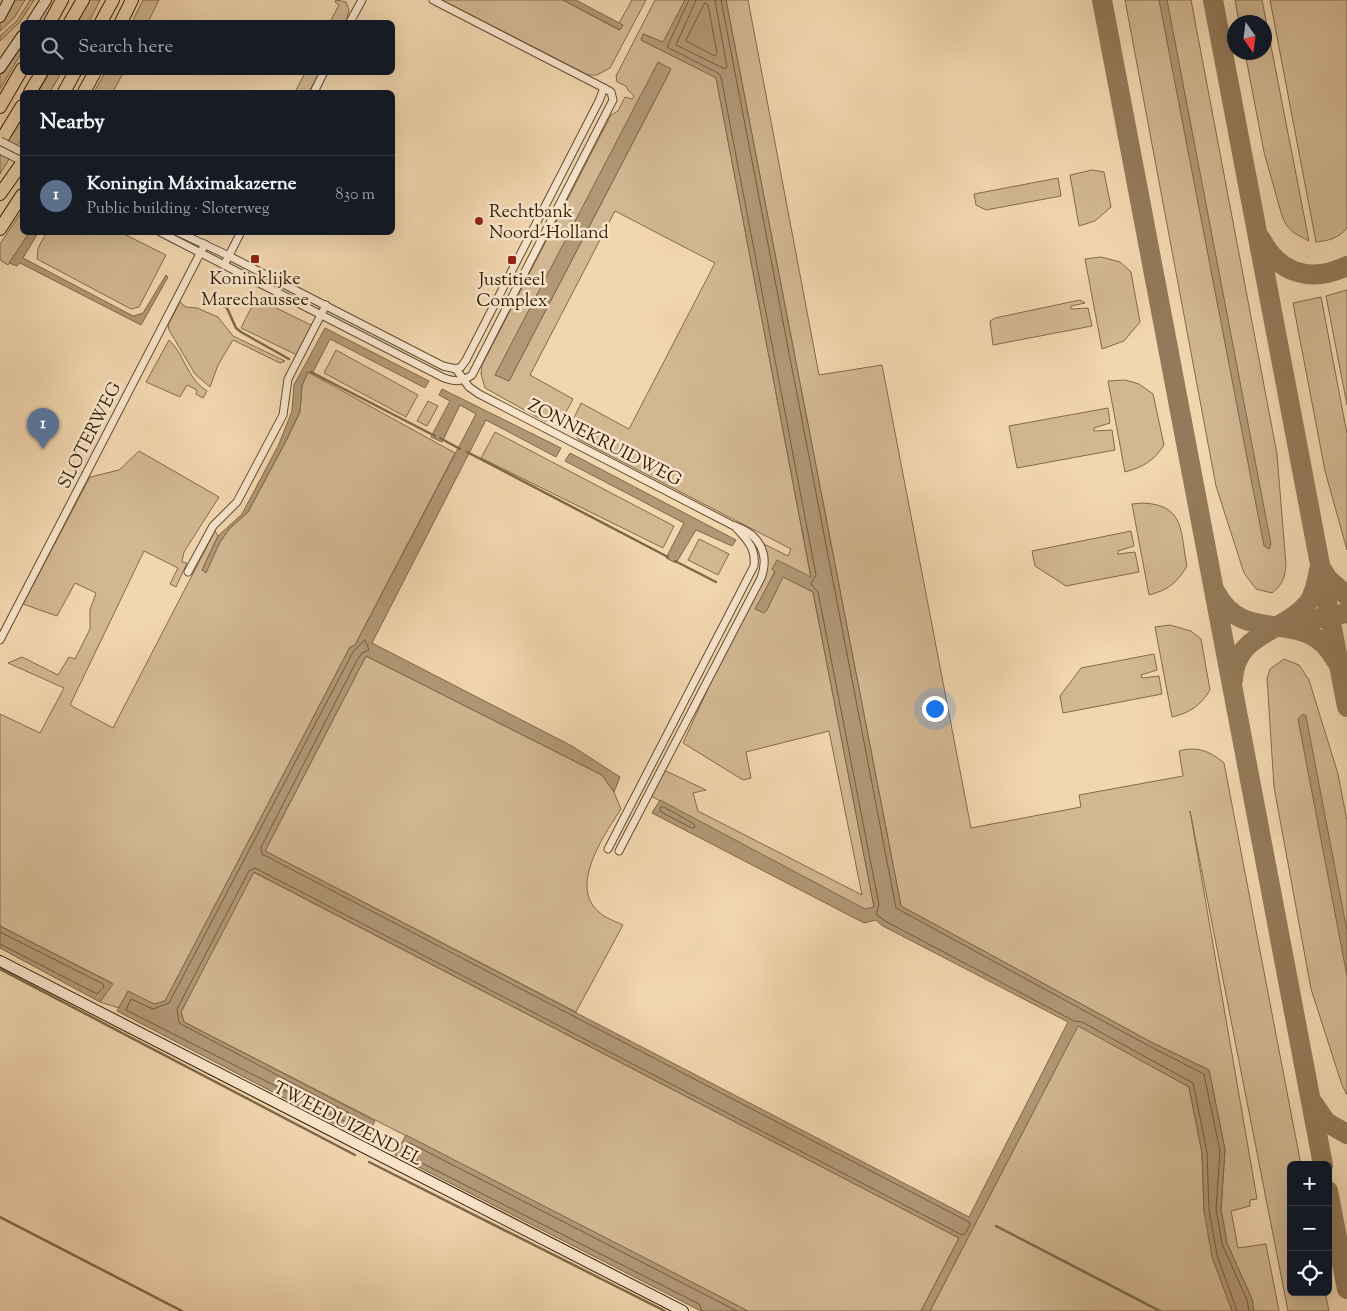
<!DOCTYPE html>
<meta charset="utf-8">
<style>
:root{--surface:#171b24;--page:#242831;--text:#f1f3f6;--muted:#9ea1a6;--line:#363941;--accent:#c59692}
body{margin:0;font-family:"Sorts Mill Goudy",serif;background:var(--page);color:var(--text)}
.controls{position:absolute;right:15px;bottom:15px;display:grid;overflow:hidden;border-radius:8px;box-shadow:0 5px 20px #0002}
.controls button{width:45px;height:45px;display:grid;place-items:center;padding:0;border:0;border-bottom:1px solid var(--line);background:var(--surface);color:var(--text);font:25px sans-serif}
.compass{position:absolute;left:1227px;top:15px;width:45px;height:45px;border-radius:50%;background:var(--surface);box-shadow:0 5px 20px #0002;rotate:166deg}
.you{position:absolute;left:934px;top:708px;width:18px;height:18px;margin:-12px;border:4px solid #fff;border-radius:50%;background:#1a73e8;box-shadow:0 0 0 8px #1a73e833}
.badge{display:grid;place-items:center;width:32px;height:32px;border-radius:50%;background:var(--accent);color:#fff;font-size:16px;font-weight:700}
.pin{position:absolute;translate:-50% -41px;filter:drop-shadow(0 1px 2px #0008)}
.pin::after{content:'';position:absolute;top:26px;width:18px;height:15px;background:inherit;clip-path:polygon(0 0,100% 0,50% 100%)}
.list{margin:0;padding:0;list-style:none}
h2{display:flex;justify-content:space-between;align-items:center;height:65px;margin:0;padding:0 20px;font-size:21px}
h2 small{font-size:16px;font-weight:400;color:var(--muted)}
.list li{display:grid;grid-template-columns:32px 1fr auto;gap:15px;align-items:center;box-sizing:border-box;height:80px;padding:0 20px;border-top:1px solid var(--line)}
.list b{display:block;font-size:19px;white-space:nowrap}
.list p{margin:0;font-size:16px;white-space:nowrap;color:var(--muted)}
.list em{font-size:16px;font-style:normal;color:var(--muted)}
.icon{flex:none;width:28px;height:28px;fill:none;stroke:currentColor;stroke-width:2;stroke-linecap:round;stroke-linejoin:round}
.map{position:relative;flex:none;width:1347px;height:1311px;overflow:hidden}
.search{position:absolute;background:var(--surface);box-shadow:0 5px 20px #0002;left:20px;top:20px;width:375px;height:55px;display:flex;align-items:center;gap:12px;box-sizing:border-box;padding:0 18px;border-radius:8px;color:var(--muted);font-size:19px}
.panel{position:absolute;background:var(--surface);box-shadow:0 5px 20px #0002;left:20px;top:90px;width:375px;height:145px;border-radius:8px}
.map>svg:first-child{display:block}
</style>
<div class="map">
<svg width="1347" height="1311" viewBox="0 0 1347 1311">
<rect width="100%" height="100%" fill="#f2d6af"/>
<filter id="stains"><feTurbulence type="fractalNoise" baseFrequency=".004" numOctaves="4"/><feColorMatrix values="0 0 0 0 .2 0 0 0 0 .09 0 0 0 0 .02 0 0 0 .5 -.17"/></filter>
<radialGradient id="worn" r=".72"><stop offset=".6" stop-color="#630" stop-opacity="0"/><stop offset="1" stop-color="#630" stop-opacity=".3"/></radialGradient>
<g fill="#d2b792" stroke="#846a4c" fill-rule="evenodd">
<path d="M11,0H25L14,18L0,31V23Z"/>
<path d="M30,0H34L20,22L0,41V36L17,21Z"/>
<path d="M89,0H100L89,22H78Z"/>
<path d="M143,0H159L148,22H132Z"/>
<path d="M336,0L346,2L349,10L346,22H330L339,5L335,2Z"/>
<path d="M442,0H563L619,30L623,25L619,23L632,0H646L610,68L597,75H588Z"/>
<path d="M655,0H685L663,43L644,34L641,40L716,77L811,578L775,571L756,609L767,610L782,576L813,592L876,917L651,796L664,770L706,790L693,793L698,811L862,895L829,731L746,752L751,778L743,780L683,743L717,669L766,574L767,565L762,543L788,556L791,549L578,439C568,426 575,416 581,403L629,429L715,263L615,211L530,375L573,399C566,413 562,422 544,421L485,388L481,374L482,365L611,115L618,111L625,97L632,99L634,96L628,90L626,86L617,82L616,76ZM658,63L671,69L509,381L496,375Z"/>
<path d="M726,0H748L819,375L882,365L971,828L1081,807L1079,795L1183,776L1179,751C1197,746 1210,751 1224,763L1301,1165H1291V1292H1325L1329,1311H1288L1190,811L1257,1199L1250,1200V1206L1231,1211L1238,1248L1266,1244L1279,1311H1254L1252,1299L1227,1244L1221,1209L1225,1150L1209,1070L1151,1042L901,906Z"/>
<path d="M1125,0H1191L1277,454L1286,565C1285,578 1282,585 1272,593L1256,589L1244,573L1216,486Z"/>
<path d="M1235,0H1262L1309,241L1294,233L1287,226L1282,216L1264,152L1245,53L1264,52V22H1239Z"/>
<path d="M1270,0H1347V228C1339,238 1328,241 1316,242Z"/>
<path d="M22,40V52L0,89V72Z"/>
<path d="M50,72L61,73L50,92H38Z"/>
<path d="M105,73H123L113,92H94Z"/>
<path d="M305,73H320L309,92H295Z"/>
<path d="M22,117V138L0,174V152Z"/>
<path d="M1092,170L1104,172L1111,207L1095,221L1079,226L1070,175Z"/>
<path d="M1058,178L1061,196L986,210L976,205L974,194Z"/>
<path d="M22,211V232L29,233L8,265L0,260V244Z"/>
<path d="M47,232L122,233L166,255L139,307L131,309L37,259L38,248Z"/>
<path d="M1101,257L1120,262L1131,272L1140,322L1124,341L1102,349L1085,259Z"/>
<path d="M1347,290V405L1326,296Z"/>
<path d="M1321,297L1347,434V550L1325,471L1293,303Z"/>
<path d="M256,298L317,328L303,358L241,328Z"/>
<path d="M1080,300L1085,303L1071,306V309L1088,308L1092,326L993,345L990,321L995,318Z"/>
<path d="M180,302L186,307L197,308L218,317L233,336L285,361L280,363L233,340L218,365L210,387L195,374L169,330L168,325Z"/>
<path d="M169,340C185,355 187,379 207,391L203,398L196,394L197,390L187,385L180,397L146,382Z"/>
<path d="M336,350L418,395L406,417L324,373Z"/>
<path d="M308,372L455,453L355,645L350,647L165,1001L154,1004L128,992L119,1008L100,1002L112,983L0,926V714L40,733L64,688L8,663L22,657L58,675L69,657L75,659L90,629V610L96,593L75,583L57,616L23,604L90,477L119,470L139,451L219,497L184,552L182,562L187,563L176,587L170,584L178,568L144,551L70,705L113,728L215,531L218,536L202,570L206,572L218,544L229,529L248,512L287,439L300,412L302,385Z"/>
<path d="M1125,380L1139,384L1153,394L1164,445C1154,461 1143,467 1125,472L1108,381Z"/>
<path d="M428,401L438,406L427,426L417,421Z"/>
<path d="M1108,408L1110,423L1094,428V431L1112,430L1115,450L1017,468L1009,426Z"/>
<path d="M495,432L674,526L663,548L481,458Z"/>
<path d="M1143,503C1186,505 1180,533 1187,566C1177,583 1168,590 1149,595L1132,504Z"/>
<path d="M1131,531L1134,546L1118,551V554L1135,552L1139,572L1066,586L1035,566L1032,551Z"/>
<path d="M699,539L729,554L718,575L688,560Z"/>
<path d="M1170,625L1191,631L1201,639L1210,690C1201,705 1190,713 1172,717L1155,627Z"/>
<path d="M1154,654L1157,670L1141,675L1142,678L1159,676L1162,694L1063,713L1060,696L1081,668Z"/>
<path d="M366,656L602,775L614,792L621,809C605,834 568,886 599,912C605,918 615,921 623,925L576,1012L265,851Z"/>
<path d="M1284,659L1299,665L1309,680L1338,774L1347,821V1095L1342,1085L1311,989L1274,787L1267,678L1270,669Z"/>
<path d="M253,872L959,1238L921,1311H748L184,1022L181,1012Z"/>
<path d="M1078,1025L1189,1087L1202,1153L1204,1211L1232,1311H930Z"/>
</g>
<g fill="#b29776" stroke="#806749">
<path d="M563,0H576L623,25L620,30Z"/>
<path d="M685,0H726L901,906L1151,1042L1209,1070L1225,1150L1221,1209L1227,1243L1252,1299L1254,1311H1232L1212,1257L1204,1211L1202,1153L1189,1087L1078,1026L930,1311H921L959,1238L254,872L181,1012L184,1022L375,1121L365,1140L117,1011L128,991L154,1004L165,1001L350,647L355,645L476,414L460,405L442,442L431,437L450,401L439,395L442,389L561,448L556,457L486,420L372,643L572,746L620,777L614,792L602,775L366,656L265,851L969,1217L1068,1022L881,925L876,920L864,923L652,813L660,800L865,909L874,907L813,592L783,577L767,610L764,613L755,609L775,572L772,569L777,560L811,577L716,78L641,40L643,34L663,42Z"/>
<path d="M1159,0H1167L1271,544L1269,549L1264,546Z"/>
<path d="M658,62L671,69L509,381L495,375Z"/>
<path d="M29,233H38L23,258L133,316L143,313L166,275L168,277L141,325L20,263L17,266L9,263Z"/>
<path d="M325,328L429,381L425,388L330,339L312,374L308,372L302,385L300,411L287,439L248,512L229,529L219,544L206,573L202,570L218,536L242,514L279,444L292,411L294,385Z"/>
<path d="M570,453L736,540L732,546L696,530L676,563L666,558L684,523L565,461Z"/>
<path d="M1303,714L1306,716L1347,931V976L1298,719Z"/>
<path d="M0,926L113,984L100,1002L0,948Z"/>
<path d="M406,1135L748,1311H701L395,1155Z"/>
</g>
<g fill="none" stroke-linecap="round" stroke-linejoin="round">
<g stroke="#745a3e" stroke-width="1">
<path d="M689,0L667,47L718,73L721,77L816,575L811,584L818,592L879,905L876,914L885,921L1074,1021L1082,1022L1193,1083L1207,1152L1209,1210L1217,1255L1237,1311"/>
<path d="M696,0L676,45L725,69L727,67L715,0"/>
<path d="M721,0L896,908L1149,1046L1204,1074L1220,1151L1216,1209L1222,1244L1247,1300L1249,1311"/>
<path d="M705,3L708,5L717,53L715,56L686,41Z"/>
<path d="M365,640L369,650L362,653L356,662L261,847L262,854L969,1222L970,1225L965,1234L962,1235L255,868L249,871L177,1009L179,1023L366,1122L364,1131L126,1010L131,999L153,1009L169,1003L353,652Z"/>
<path d="M664,807L694,824L695,827L692,828L661,812L660,808Z"/>
<path d="M0,932L103,984L104,987L97,994L0,944"/>
<path d="M702,1311L699,1304L404,1154L403,1151L407,1143H410L737,1311"/>
</g>
<g stroke="#806749" stroke-width="2.5">
<path d="M203,294L227,308L236,328L241,332L289,359"/>
<path d="M311,372L435,436"/>
<path d="M440,438L460,449"/>
<path d="M467,452L668,557"/>
<path d="M675,561L716,582"/>
<path d="M0,969L355,1155"/>
<path d="M369,1162L665,1311"/>
<path d="M0,1217L182,1311"/>
<path d="M996,1226L1160,1311"/>
</g>
<g stroke="#947a5a" stroke-width="20">
<path d="M1102,0L1323,1165"/>
<path d="M1213,0L1347,707"/>
<path d="M1261,239C1279,274 1311,283 1347,266"/>
<path d="M1323,571L1328,579L1347,596"/>
<path d="M1215,591C1245,650 1306,603 1336,661"/>
<path d="M1288,624L1347,613"/>
<path d="M1233,680C1235,632 1284,633 1308,603C1315,594 1317,581 1319,570"/>
<path d="M1313,1103L1326,1122L1347,1134"/>
<path d="M1328,1191L1347,1289"/>
</g>
<defs>
<g id="street">
<path d="M350,22L362,0"/>
<path d="M314,92L324,72"/>
<path d="M0,150L22,161"/>
<path d="M160,232L444,378C456,382 462,382 472,375L613,100L611,92L604,88L433,0"/>
<path d="M178,232L229,256L443,366L456,369L469,387L479,394L734,526C759,533 770,554 761,578L619,851"/>
<path d="M224,265L241,232"/>
<path d="M456,369L461,367L466,360L599,101L604,88"/>
<path d="M188,572L213,526L237,502L283,415L288,379L326,305"/>
<path d="M0,640L205,244"/>
<path d="M608,849L754,566C756,546 746,540 735,526"/>
</g>
<g id="secondary">
<path d="M0,17L9,0"/>
<path d="M32,22L46,0"/>
<path d="M0,68L22,36"/>
<path d="M0,961L683,1311"/>
</g>
<g id="highway">
<path d="M50,22L62,0"/>
<path d="M70,22L83,0"/>
<path d="M101,22L113,0"/>
<path d="M121,22L132,0"/>
<path d="M30,92L42,72"/>
<path d="M64,92L75,72"/>
<path d="M84,92L95,72"/>
<path d="M0,107L22,69"/>
<path d="M0,142L22,106"/>
<path d="M0,194L22,163"/>
<path d="M0,229L22,195"/>
</g>
</defs>
<use href="#street" stroke="#644c30" stroke-width="9"/>
<use href="#secondary" stroke="#351e06" stroke-width="12"/>
<use href="#highway" stroke="#351e06" stroke-width="14"/>
<use href="#street" stroke="#f7e4cb" stroke-width="7"/>
<use href="#secondary" stroke="#f7e4cb" stroke-width="10"/>
<use href="#highway" stroke="#f2d6af" stroke-width="12"/>
<defs>
<path id="street-bridge" d="M0,141L22,152"/>
</defs>
<use href="#street-bridge" stroke="#644c30" stroke-width="9" stroke-linecap="butt"/>
<use href="#street-bridge" stroke="#f7e4cb" stroke-width="7"/>
</g>
<g fill="#8f2418" stroke="#f7e4cb" stroke-width="2">
<circle cx="479" cy="221" r="5"/>
<rect x="250" y="254" width="10" height="10" rx="2.5"/>
<rect x="507" y="255" width="10" height="10" rx="2.5"/>
</g>
<g text-anchor="middle" stroke-width="5" stroke-linejoin="round" paint-order="stroke">
<g font-size="18" fill="#351e06" stroke="#f7e4cb">
<text x="489" y="217" text-anchor="start">Rechtbank<tspan x="489" dy="21">Noord-Holland</tspan></text>
<text x="255" y="284">Koninklijke<tspan x="255" dy="21">Marechaussee</tspan></text>
<text x="512" y="285">Justitieel<tspan x="512" dy="21">Complex</tspan></text>
</g>
<g font-size="18" fill="#351e06" stroke="#f7e4cb">
<text transform="translate(89 435) rotate(-63)" y="6">SLOTERWEG</text>
<text transform="translate(605 442) rotate(27)" y="6">ZONNEKRUIDWEG</text>
<text transform="translate(348 1123) rotate(27)" y="6">TWEEDUIZEND EL</text>
</g>
</g>
<rect width="100%" height="100%" filter="url(#stains)"/>
<rect width="100%" height="100%" fill="url(#worn)"/>
</svg>
<div class="controls">
<button>+</button>
<button>−</button>
<button><svg class="icon" aria-label="locate" viewBox="0 0 24 24"><circle cx="12" cy="12" r="6"/><path d="M12 2v4M12 18v4M2 12h4M18 12h4"/></svg></button>
</div>
<svg class="compass" viewBox="-18 -18 36 36"><path d="M0-13l5 13h-10z" fill="#e53935"/><path d="M0 13l5-13h-10z" fill="#9ea1a6"/></svg>
<div class="you"></div>
<div class="pin badge" style="left:43px;top:449px;background:#5c6f8a">1</div>
<div class="search"><svg class="icon" aria-label="search" viewBox="0 0 24 24"><circle cx="10" cy="10" r="6"/><path d="M15 15l6 6"/></svg>Search here</div>
<section class="panel">
<h2>Nearby<small></small></h2>
<ul class="list">
<li><span class="badge" style="background:#5c6f8a">1</span><div><b>Koningin Máximakazerne</b><p>Public building · Sloterweg</p></div><em>830 m</em></li>
</ul>
</section>
</div>
